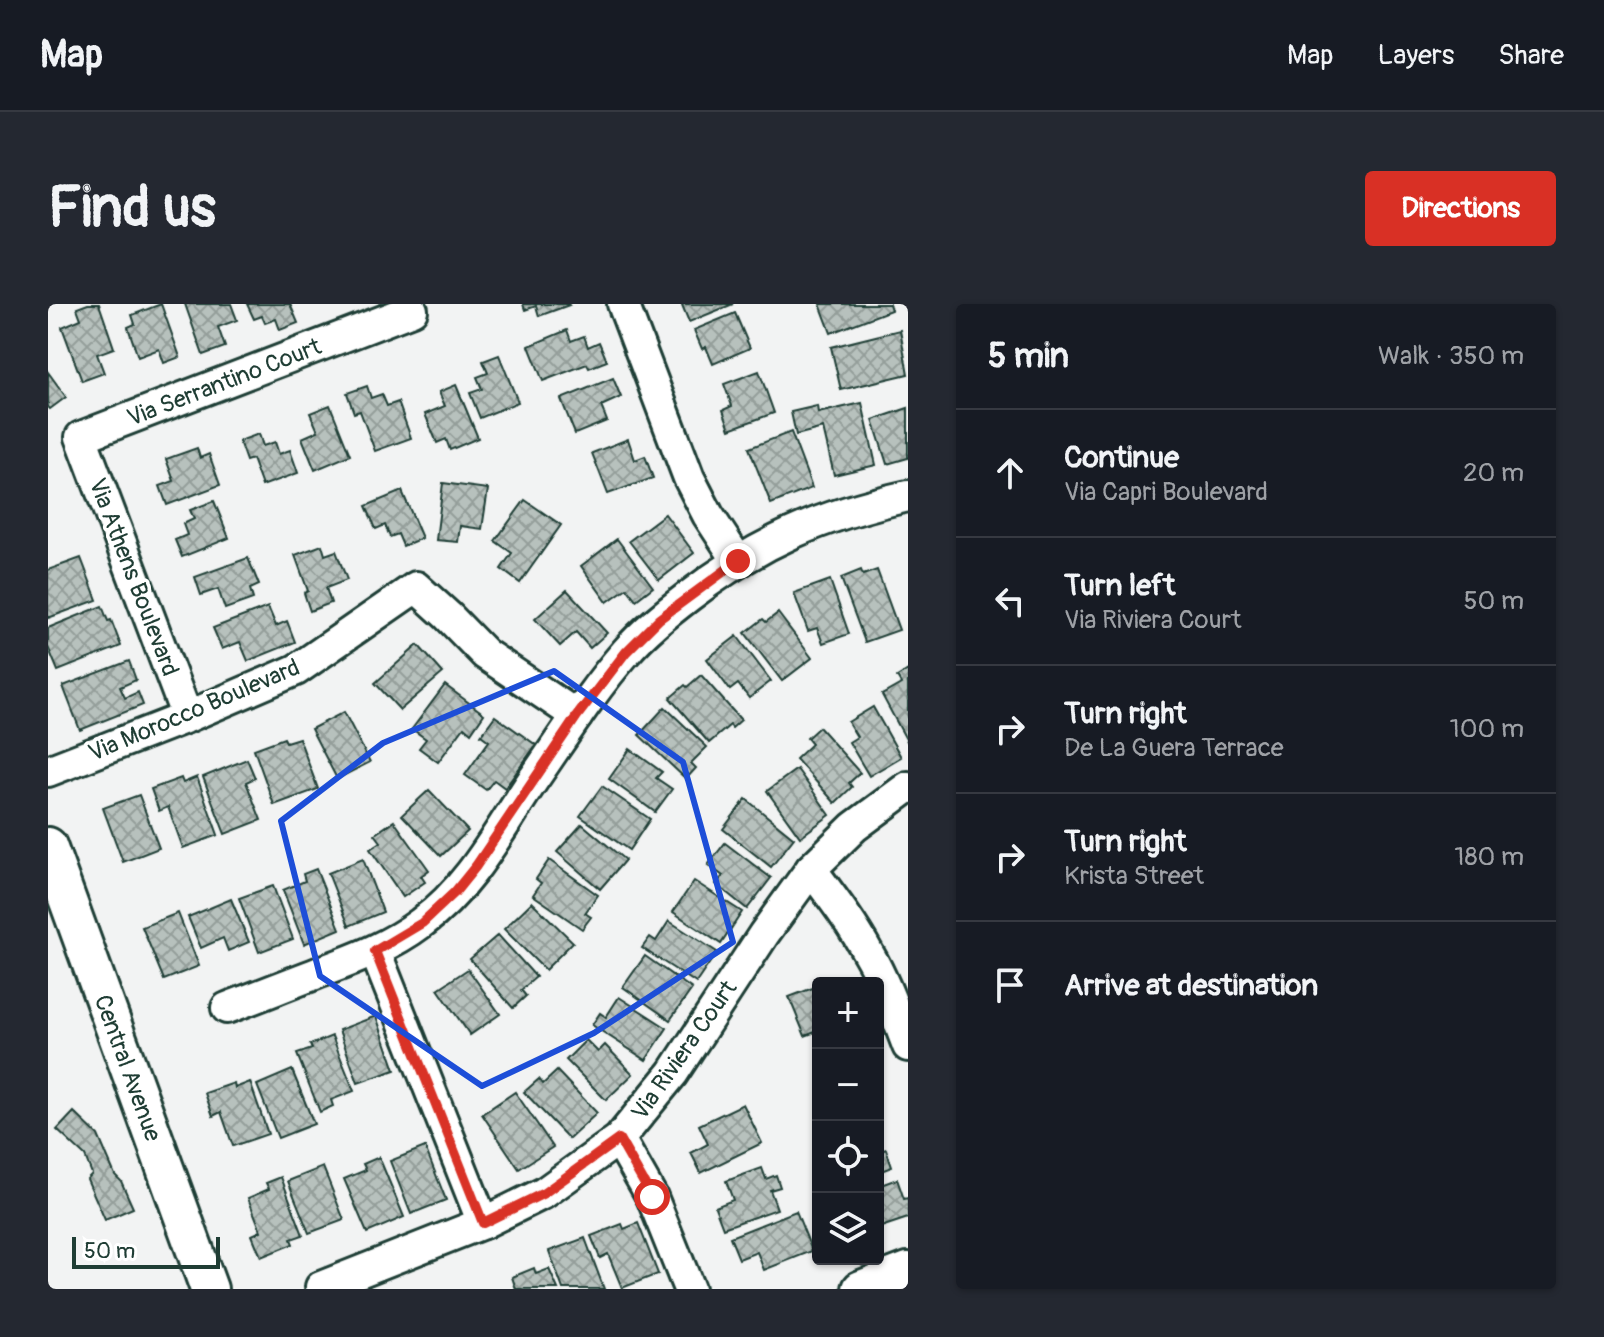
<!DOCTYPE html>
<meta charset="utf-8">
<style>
:root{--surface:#171b24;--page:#242831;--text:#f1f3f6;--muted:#9ea1a6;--line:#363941;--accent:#d93025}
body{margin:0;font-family:Pangolin,sans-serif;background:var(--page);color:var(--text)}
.controls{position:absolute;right:24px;bottom:24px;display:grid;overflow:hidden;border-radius:8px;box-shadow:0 2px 6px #0004}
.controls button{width:72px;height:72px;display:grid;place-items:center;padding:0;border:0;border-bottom:2px solid var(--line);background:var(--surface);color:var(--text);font:40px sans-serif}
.scale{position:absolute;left:24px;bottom:20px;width:148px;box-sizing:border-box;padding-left:8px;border:4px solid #1f3d34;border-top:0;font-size:22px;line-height:28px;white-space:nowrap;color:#1f3d34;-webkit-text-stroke:6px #fff;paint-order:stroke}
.stop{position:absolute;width:24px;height:24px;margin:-18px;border:6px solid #d93025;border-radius:50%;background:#fff}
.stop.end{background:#d93025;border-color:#fff;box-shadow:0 2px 8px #0008}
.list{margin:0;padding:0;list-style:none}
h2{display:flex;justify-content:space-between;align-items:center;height:104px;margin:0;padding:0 32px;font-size:34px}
h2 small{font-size:26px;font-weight:400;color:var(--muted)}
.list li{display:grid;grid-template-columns:52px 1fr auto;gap:24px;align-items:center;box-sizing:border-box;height:128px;padding:0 32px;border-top:2px solid var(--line)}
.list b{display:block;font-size:30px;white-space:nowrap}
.list p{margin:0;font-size:26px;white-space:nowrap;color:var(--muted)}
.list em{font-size:26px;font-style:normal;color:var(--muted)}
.icon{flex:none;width:44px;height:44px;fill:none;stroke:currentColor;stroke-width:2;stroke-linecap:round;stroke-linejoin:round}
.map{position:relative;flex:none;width:860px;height:985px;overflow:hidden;border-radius:8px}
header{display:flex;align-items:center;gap:48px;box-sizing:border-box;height:112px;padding:0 40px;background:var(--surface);border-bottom:2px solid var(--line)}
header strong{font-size:38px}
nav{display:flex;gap:44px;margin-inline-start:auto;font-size:28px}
.intro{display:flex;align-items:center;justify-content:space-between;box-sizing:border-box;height:192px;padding:0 48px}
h1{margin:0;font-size:56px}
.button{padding:20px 36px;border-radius:8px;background:var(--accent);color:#fff;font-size:28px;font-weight:700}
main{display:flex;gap:48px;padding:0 48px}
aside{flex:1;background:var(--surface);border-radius:8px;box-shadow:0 2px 6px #0004}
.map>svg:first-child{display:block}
</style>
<header>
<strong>Map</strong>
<nav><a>Map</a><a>Layers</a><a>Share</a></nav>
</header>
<div class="intro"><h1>Find us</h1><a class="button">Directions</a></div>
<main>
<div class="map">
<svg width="860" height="985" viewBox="0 0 860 985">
<defs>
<pattern id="building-cross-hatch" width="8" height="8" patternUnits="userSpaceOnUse" patternTransform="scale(2)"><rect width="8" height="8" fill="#b7c1bd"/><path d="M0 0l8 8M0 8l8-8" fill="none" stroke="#949e9a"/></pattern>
</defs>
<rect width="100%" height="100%" fill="#f2f3f3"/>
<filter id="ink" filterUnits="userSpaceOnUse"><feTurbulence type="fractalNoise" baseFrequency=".0125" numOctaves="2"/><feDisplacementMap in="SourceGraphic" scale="16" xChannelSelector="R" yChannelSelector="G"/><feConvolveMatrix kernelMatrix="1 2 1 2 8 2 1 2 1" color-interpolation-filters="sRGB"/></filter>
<g filter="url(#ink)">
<g fill="url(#building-cross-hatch)" stroke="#1f3d34" stroke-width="2">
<path d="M40,0H51L66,44L49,50L56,69L34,77L14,23L33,15L29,4Z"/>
<path d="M113,0L132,53L116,59L111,45L90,53L80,23L87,20L84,11Z"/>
<path d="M137,0H183L189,16L170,23L177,43L155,51Z"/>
<path d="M199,0H242L250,19L232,26L228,15L217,19L214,12L206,15Z"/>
<path d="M475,0H520L521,1L491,12L488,2L477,6Z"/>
<path d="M636,0H685L641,18L634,1Z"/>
<path d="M772,0H841L843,6L783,29Z"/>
<path d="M687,9L702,44L665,60L658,43L654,45L646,26Z"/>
<path d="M519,26L523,37L536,32L540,43L551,38L559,57L541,64L539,60L495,77L481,42Z"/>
<path d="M852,26L860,70L793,86L783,43Z"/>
<path d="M451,51L470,98L432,114L422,89L434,85L429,73L440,69L435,57Z"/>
<path d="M711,67L726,109L682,125L675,106L684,102L676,80Z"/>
<path d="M0,68L18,93L2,105L0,103Z"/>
<path d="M565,74L573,93L553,102L559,117L527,130L513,95Z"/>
<path d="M408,81L430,134L402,146L398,135L389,139L377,110L397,102L391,88Z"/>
<path d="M319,82L323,94L334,90L339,102L350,98L363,134L327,147L312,107L306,109L299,89Z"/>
<path d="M814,99L828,161L786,171L775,124L748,131L743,108L769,102L770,109Z"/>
<path d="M282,101L302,151L267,166L254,134L270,127L262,109Z"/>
<path d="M860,104V154L839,160L825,116Z"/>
<path d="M743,128L764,184L723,200L701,144Z"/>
<path d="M211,130L215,142L227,138L231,150L242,146L250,169L214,182L204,155L198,157L191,137Z"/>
<path d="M580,135L587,156L597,152L605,174L560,190L544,149Z"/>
<path d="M149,144L152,154L161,150L172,181L119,201L112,182L126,177L118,155Z"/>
<path d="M395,179L440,185L434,225L412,222L410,238L388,236Z"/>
<path d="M354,187L374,234L355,242L350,230L342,233L337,221L328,225L318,202Z"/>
<path d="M477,196L513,221L472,279L453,265L464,249L447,237Z"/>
<path d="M166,197L181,234L134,253L127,236L139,231L135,220L146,215L142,206Z"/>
<path d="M617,210L646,249L611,276L581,237Z"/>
<path d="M569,235L605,283L588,296L579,284L559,298L533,262Z"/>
<path d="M274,241L277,251L288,247L299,276L278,284L283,299L262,307L256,289L260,287L247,251Z"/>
<path d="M33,254L49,296L0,314V266Z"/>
<path d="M200,254L211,281L202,285L205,295L177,305L170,285L153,291L147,273Z"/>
<path d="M813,266L815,271L829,266L851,326L817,338L793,274Z"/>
<path d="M782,276L801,330L775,339L769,324L760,327L746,289Z"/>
<path d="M519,286L559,329L542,344L528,328L512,342L487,315Z"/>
<path d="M54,302L60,317L63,316L73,342L10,367L0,343V324Z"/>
<path d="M220,303L228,322L239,317L247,338L200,357L192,338L174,345L165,324Z"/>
<path d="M730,309L764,354L734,377L697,329L715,315L718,318Z"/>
<path d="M689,332L723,377L701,394L690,380L682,386L659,355Z"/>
<path d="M370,341L395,369L352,406L327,379Z"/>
<path d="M81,357L88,376L72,383L77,394L90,388L95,401L32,426L15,382Z"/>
<path d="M860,366V439L834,391L853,380L849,373Z"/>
<path d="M653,371L693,416L684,424L682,421L661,439L622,394L637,381L639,383Z"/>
<path d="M397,381L436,410L423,429L416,423L390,458L371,444L378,435L364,425Z"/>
<path d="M617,403L659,443L643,459L648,464L638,475L591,431Z"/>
<path d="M825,403L853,453L821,472L801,438L809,433L800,418Z"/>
<path d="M296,408L322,458L289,475L263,425Z"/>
<path d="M447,412L488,441L457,484L446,476L438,486L417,471L441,437L433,431Z"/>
<path d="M771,423L812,469L801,479L804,483L787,499L748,455L764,440L759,434Z"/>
<path d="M236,434L238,438L251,434L270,485L226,501L206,445Z"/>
<path d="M582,445L614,468L608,474L624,485L607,508L561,475Z"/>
<path d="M199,455L207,474L198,478L213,516L177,530L155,473Z"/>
<path d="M749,465L782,511L752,533L719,487Z"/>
<path d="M149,473L170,531L135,544L120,503L111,507L103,485L133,474L135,479Z"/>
<path d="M554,482L602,515L581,546L532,512Z"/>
<path d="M381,486L420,527L393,552L354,511Z"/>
<path d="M91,491L111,544L75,558L55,504Z"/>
<path d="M698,495L746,534L723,563L675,525Z"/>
<path d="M346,517L381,566L373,572L377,578L355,593L322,545L333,538L327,530Z"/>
<path d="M534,520L577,556L552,585L509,548Z"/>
<path d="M677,539L723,574L699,605L668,580L675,572L660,561Z"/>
<path d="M315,555L335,608L301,622L280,569Z"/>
<path d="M501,556L550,591L537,609L543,613L534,625L485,591L493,579L488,575Z"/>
<path d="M268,565L292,625L256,640L235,586L257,577L255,570Z"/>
<path d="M646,577L694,608L673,640L625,608Z"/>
<path d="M225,582L245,635L211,648L191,594Z"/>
<path d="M183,595L201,638L180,647L175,634L153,644L140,613Z"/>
<path d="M484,598L525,638L497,666L456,625Z"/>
<path d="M130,609L151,662L116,676L94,623Z"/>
<path d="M621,617L669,648L648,679L594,644L602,633L608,637Z"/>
<path d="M450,631L488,673L473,686L478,692L465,704L422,655Z"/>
<path d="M597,652L644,685L622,716L575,683Z"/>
<path d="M420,665L452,710L422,731L390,685Z"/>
<path d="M770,682V727L757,732L741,693Z"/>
<path d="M571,693L619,724L598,756L544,721L552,709L558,713Z"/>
<path d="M328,712L347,766L310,779L291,726Z"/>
<path d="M284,732L306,787L283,796L285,802L272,808L249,750L264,745L262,741Z"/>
<path d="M538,736L550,748L557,741L585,770L558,796L518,756Z"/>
<path d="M244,766L266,820L230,834L209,781Z"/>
<path d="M509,767L549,809L521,835L476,788L491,775L495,780Z"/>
<path d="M202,778L220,830L185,842L173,808L165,812L157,789L186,779L187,784Z"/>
<path d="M467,788L505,843L471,865L434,810Z"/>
<path d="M695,800L714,839L653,869L643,849L660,840L651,821Z"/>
<path d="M26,808L50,831L67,871L73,877L85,904L57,916L39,875L44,870L37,852L9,826Z"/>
<path d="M377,843L398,896L363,910L342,857Z"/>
<path d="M838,845L844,863L830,868V848Z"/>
<path d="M331,853L356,913L319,929L296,875L318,866L315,860Z"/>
<path d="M275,863L296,916L261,929L240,877Z"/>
<path d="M714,864L718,875L728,871L732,883L722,886L729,905L675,924L667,903L685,896L678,877Z"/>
<path d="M233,873L255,931L243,935L245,940L213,953L204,931L213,927L200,894L221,885L218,879Z"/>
<path d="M849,875L856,895L860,894V914L830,924V882Z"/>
<path d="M748,907L764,947L716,966L709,948L691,955L682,933Z"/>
<path d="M590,919L610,970L574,984L560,950L552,954L543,932L574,920L576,925Z"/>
<path d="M537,934L556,985H515L501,947Z"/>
<path d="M486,964L488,970L501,965L510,985H468L464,973Z"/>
</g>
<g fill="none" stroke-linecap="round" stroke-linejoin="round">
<defs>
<g id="minor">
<path d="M575,0L641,174L660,211L690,257"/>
<path d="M139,413L33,133L364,6"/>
<path d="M0,467L139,413L248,366L368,283L400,312L437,350L529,412"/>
<path d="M763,565C783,592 804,619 820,649C837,678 848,711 860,742"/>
<path d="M327,647L435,919"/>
<path d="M179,704C211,692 243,679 275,667C310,654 344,641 373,619C422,584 452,525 485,476C515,433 543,388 578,348C596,327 619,309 641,292C711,238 774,211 860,192"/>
<path d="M571,835L604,893L641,985"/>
<path d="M273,983L435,919L496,889L571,835L625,769L716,630L763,565L806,523L860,483"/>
</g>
<g id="major">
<path d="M0,542L161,985"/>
<path d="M813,985L860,967"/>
</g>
</defs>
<use href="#minor" stroke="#1f3d34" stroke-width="36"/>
<use href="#major" stroke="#1f3d34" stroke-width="42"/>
<use href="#minor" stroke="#fff" stroke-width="30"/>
<use href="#major" stroke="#fff" stroke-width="36"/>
</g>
</g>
<g fill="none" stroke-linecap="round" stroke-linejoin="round" filter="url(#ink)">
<path stroke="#d93025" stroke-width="10" d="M604,893L571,835L496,889L435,919L327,647L374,619L407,588L428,562L529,412L578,348L611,315L690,257"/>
</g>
<path fill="none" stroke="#1d4ed8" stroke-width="6" stroke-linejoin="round" d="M506,367L635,458L685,638L546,729L434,782L272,672L233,517L335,439Z"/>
<g text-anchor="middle" stroke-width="7" stroke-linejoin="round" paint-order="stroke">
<g font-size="24" fill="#1f3d34" stroke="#fff">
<text transform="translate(176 78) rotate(-21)" y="8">Via Serrantino Court</text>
<text transform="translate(86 273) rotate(69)" y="8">Via Athens Boulevard</text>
<text transform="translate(146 406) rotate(-23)" y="8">Via Morocco Boulevard</text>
<text transform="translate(636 746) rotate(-55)" y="8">Via Riviera Court</text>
<text transform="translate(80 764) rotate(70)" y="8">Central Avenue</text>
</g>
</g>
</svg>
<div class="controls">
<button>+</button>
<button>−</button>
<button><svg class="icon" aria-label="locate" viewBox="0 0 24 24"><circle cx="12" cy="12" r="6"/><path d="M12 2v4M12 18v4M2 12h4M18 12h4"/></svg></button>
<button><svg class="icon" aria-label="layers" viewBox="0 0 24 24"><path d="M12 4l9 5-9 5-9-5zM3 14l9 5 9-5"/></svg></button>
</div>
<div class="scale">50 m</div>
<div class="stop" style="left:604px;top:893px"></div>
<div class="stop end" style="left:690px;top:257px"></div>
</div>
<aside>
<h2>5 min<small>Walk · 350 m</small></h2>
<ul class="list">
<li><svg class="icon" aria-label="ahead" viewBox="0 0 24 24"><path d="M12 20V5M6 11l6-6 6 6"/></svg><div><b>Continue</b><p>Via Capri Boulevard</p></div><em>20 m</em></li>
<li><svg class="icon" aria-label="left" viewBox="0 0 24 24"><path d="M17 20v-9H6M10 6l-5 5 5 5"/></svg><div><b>Turn left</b><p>Via Riviera Court</p></div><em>50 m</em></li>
<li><svg class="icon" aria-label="right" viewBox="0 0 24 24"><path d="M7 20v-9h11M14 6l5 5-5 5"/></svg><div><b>Turn right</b><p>De La Guera Terrace</p></div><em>100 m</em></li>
<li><svg class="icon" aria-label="right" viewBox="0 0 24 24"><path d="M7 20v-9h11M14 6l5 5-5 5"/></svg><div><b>Turn right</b><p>Krista Street</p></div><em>180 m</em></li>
<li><svg class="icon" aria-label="arrive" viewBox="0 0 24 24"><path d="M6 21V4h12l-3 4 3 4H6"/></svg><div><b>Arrive at destination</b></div></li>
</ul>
</aside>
</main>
